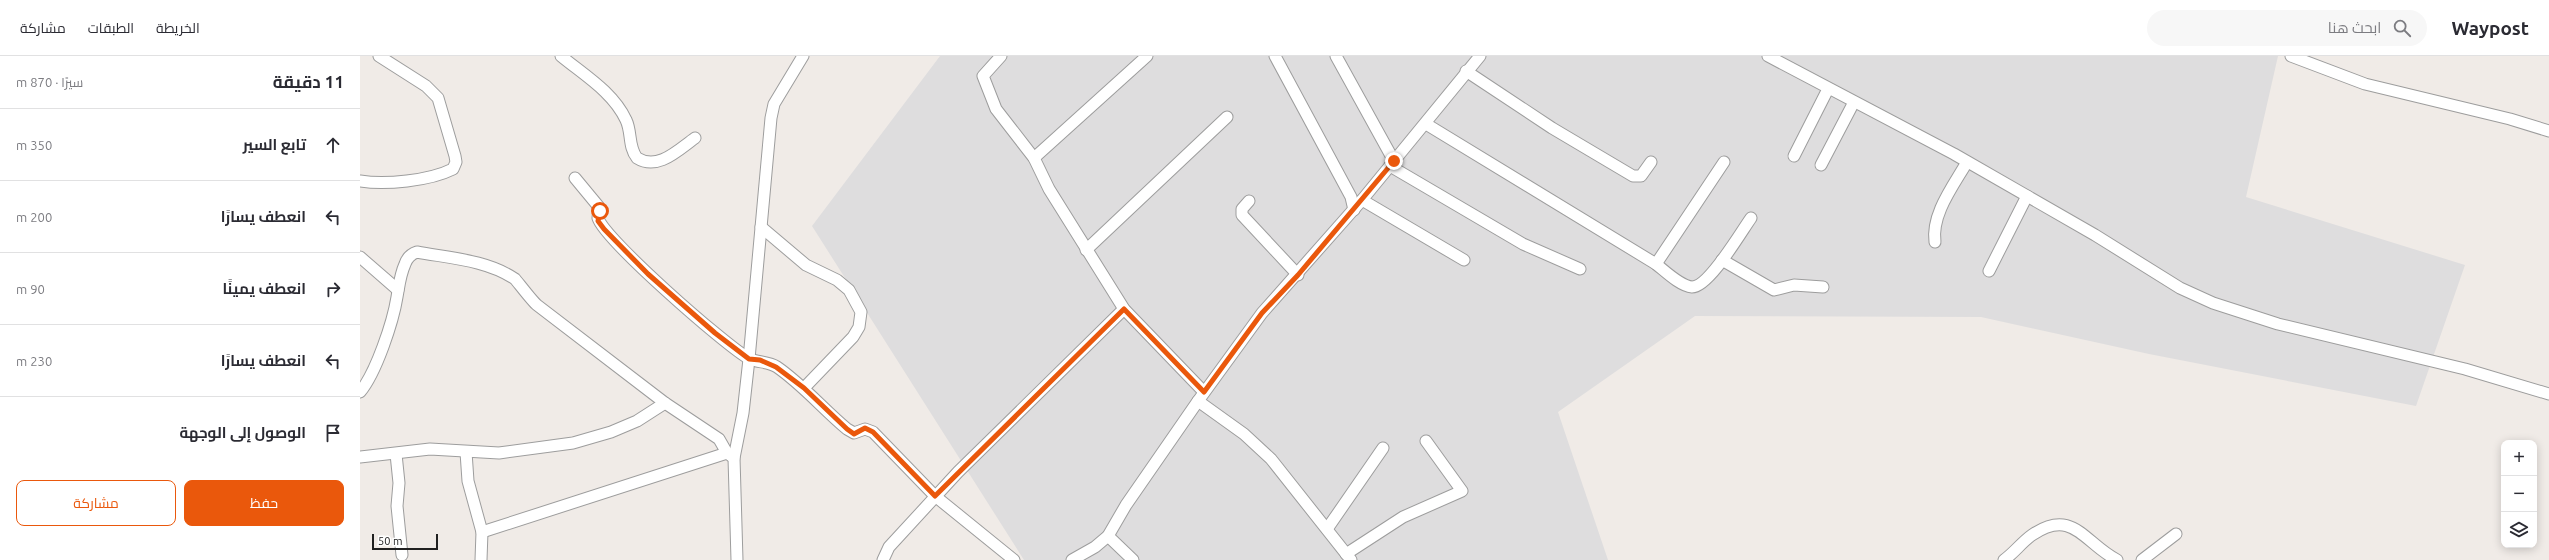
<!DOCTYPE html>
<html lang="ar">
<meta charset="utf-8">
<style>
:root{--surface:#fff;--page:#f7f7f7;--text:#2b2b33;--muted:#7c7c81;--line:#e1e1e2;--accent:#ea580c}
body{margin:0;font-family:Ubuntu,Cairo,sans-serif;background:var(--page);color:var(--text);direction:rtl}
.controls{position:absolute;right:12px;bottom:12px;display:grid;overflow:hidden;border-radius:8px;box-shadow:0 2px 10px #0003}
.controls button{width:36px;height:36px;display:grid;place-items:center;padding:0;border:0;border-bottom:1px solid var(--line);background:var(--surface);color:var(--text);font:20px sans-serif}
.scale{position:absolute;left:12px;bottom:10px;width:66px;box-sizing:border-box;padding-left:4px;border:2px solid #202020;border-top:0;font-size:11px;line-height:14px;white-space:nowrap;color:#202020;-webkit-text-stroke:3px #fff;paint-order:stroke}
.stop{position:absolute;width:12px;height:12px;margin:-9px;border:3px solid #ea580c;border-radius:50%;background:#fff}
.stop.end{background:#ea580c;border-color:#fff;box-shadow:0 1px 4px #0008}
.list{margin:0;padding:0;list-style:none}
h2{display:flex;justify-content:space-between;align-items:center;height:52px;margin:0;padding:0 16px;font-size:17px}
h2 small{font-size:13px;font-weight:400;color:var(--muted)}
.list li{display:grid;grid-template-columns:26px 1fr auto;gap:12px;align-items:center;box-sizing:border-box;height:72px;padding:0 16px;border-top:1px solid var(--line)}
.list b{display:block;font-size:15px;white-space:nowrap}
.list em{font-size:13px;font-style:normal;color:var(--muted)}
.actions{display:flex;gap:8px;padding:12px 16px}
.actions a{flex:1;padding:9px 0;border:1px solid var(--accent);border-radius:8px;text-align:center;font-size:14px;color:var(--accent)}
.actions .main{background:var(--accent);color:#fff}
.icon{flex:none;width:22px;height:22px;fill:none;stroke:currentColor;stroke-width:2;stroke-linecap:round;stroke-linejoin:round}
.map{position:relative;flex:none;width:2189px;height:504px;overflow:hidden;direction:ltr}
header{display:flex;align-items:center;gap:24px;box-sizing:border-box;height:56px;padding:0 20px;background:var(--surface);border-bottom:1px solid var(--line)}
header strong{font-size:19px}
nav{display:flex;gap:22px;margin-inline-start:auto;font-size:14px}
.search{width:280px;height:36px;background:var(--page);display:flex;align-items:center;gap:10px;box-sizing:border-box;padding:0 14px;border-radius:22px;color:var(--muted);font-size:15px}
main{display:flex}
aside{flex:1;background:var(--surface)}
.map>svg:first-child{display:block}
</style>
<header>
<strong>Waypost</strong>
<div class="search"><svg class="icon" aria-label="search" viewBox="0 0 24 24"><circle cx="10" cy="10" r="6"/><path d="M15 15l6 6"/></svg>ابحث هنا</div>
<nav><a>الخريطة</a><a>الطبقات</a><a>مشاركة</a></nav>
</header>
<main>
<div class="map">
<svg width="2189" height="504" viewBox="0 0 2189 504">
<rect width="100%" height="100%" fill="#f0ebe7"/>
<path fill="#deddde" d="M580,0H1918L1886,141L2105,209L2056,350L1789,298L1621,261L1335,260L1198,356L1248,504H664L452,170Z"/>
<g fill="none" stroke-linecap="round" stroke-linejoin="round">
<defs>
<g id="minor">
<path d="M201,0C224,19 253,36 266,64C272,76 268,91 277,102C298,115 318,94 335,82"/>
<path d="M641,0L623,20L636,53L674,102L689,133L764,253L844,336"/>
<path d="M915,0L991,141L994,154"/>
<path d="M976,0L1034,105"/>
<path d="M1408,0L1594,98L1735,179L1820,232L1853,247L1918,268L2105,313L2189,338"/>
<path d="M1931,0L2005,28L2150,63L2189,75"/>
<path d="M1106,15L1192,72L1273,120H1281L1291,106"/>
<path d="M1066,68L1296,208C1305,215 1320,230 1332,231C1349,231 1381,176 1391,162"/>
<path d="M1434,100L1468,33"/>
<path d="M674,102L787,0"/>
<path d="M1461,109L1494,46"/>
<path d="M1030,110L1163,188L1220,213"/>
<path d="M215,122L239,151L238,162C244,183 365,289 388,302C397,307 408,305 417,311C443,329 463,353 487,373L494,377L505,373L513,376L575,440L654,504"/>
<path d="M0,125C25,129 69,125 93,113L96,106L95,100L78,42L66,30L19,0"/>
<path d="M1002,144L1104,204"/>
<path d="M889,145L882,153V159L938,219"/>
<path d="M401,171L446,209L477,224L489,234L501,256L499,271L493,281L444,332"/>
<path d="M1575,186C1571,158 1594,129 1607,106"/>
<path d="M726,194L867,61"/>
<path d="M0,201L38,234"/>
<path d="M1362,204L1414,234L1434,229L1463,231"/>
<path d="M1296,208L1364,106"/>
<path d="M1629,215L1667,140"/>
<path d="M0,336C16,317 33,266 37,241C39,230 40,219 45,208C47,202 51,198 57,196C89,202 127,204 155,223C157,225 172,245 177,249L305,347L359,383L367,397L374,402"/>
<path d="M838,345L884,378L911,403L991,504"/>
<path d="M106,396L108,425L122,476L121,504"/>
<path d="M36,398L39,427L37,450L42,499"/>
<path d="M0,401L70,393L139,397L213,387L251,376L277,365L305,347"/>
<path d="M967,473L1023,392"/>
<path d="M122,476L367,397"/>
<path d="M748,480L773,504"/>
<path d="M986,498L1043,461L1102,435L1066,385"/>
<path d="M377,504L374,402L383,357L389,303L411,62L414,48L443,0"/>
<path d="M523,504L529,491L598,416L764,253"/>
<path d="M712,504L735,491L748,480L766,449L838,345L902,257L1002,144L1120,0"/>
<path d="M1644,504C1654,497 1662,486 1672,479C1713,451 1724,487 1757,504"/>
<path d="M1782,504L1816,478"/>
</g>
</defs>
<use href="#minor" stroke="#9d9d9d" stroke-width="13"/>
<use href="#minor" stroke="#fff" stroke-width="11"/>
</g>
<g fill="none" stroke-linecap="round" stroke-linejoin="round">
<path stroke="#ea580c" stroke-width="5" d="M240,155L238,165L244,173L288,218L355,277L389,303L400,304L416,311L444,332L487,373L494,378L505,372L513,376L575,440L764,253L844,336L902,257L938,219L1034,105"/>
</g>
</svg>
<div class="controls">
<button>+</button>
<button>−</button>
<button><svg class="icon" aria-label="layers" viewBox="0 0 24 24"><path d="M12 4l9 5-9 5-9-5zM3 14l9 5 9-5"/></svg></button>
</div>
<div class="scale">50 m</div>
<div class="stop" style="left:240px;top:155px"></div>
<div class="stop end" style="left:1034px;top:105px"></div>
</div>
<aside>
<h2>11 دقيقة<small>سيرًا · 870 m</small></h2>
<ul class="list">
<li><svg class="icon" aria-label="ahead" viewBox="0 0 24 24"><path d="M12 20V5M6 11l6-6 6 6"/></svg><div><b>تابع السير</b></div><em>350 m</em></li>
<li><svg class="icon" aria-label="left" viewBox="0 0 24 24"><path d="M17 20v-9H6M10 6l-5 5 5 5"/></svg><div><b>انعطف يسارًا</b></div><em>200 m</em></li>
<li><svg class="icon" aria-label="right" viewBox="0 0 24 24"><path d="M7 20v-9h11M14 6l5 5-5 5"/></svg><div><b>انعطف يمينًا</b></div><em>90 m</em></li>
<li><svg class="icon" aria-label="left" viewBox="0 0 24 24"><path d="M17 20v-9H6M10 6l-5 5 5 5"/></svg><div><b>انعطف يسارًا</b></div><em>230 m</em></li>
<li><svg class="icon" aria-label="arrive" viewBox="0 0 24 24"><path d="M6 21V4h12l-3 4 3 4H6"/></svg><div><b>الوصول إلى الوجهة</b></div></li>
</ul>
<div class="actions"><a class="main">حفظ</a><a>مشاركة</a></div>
</aside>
</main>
